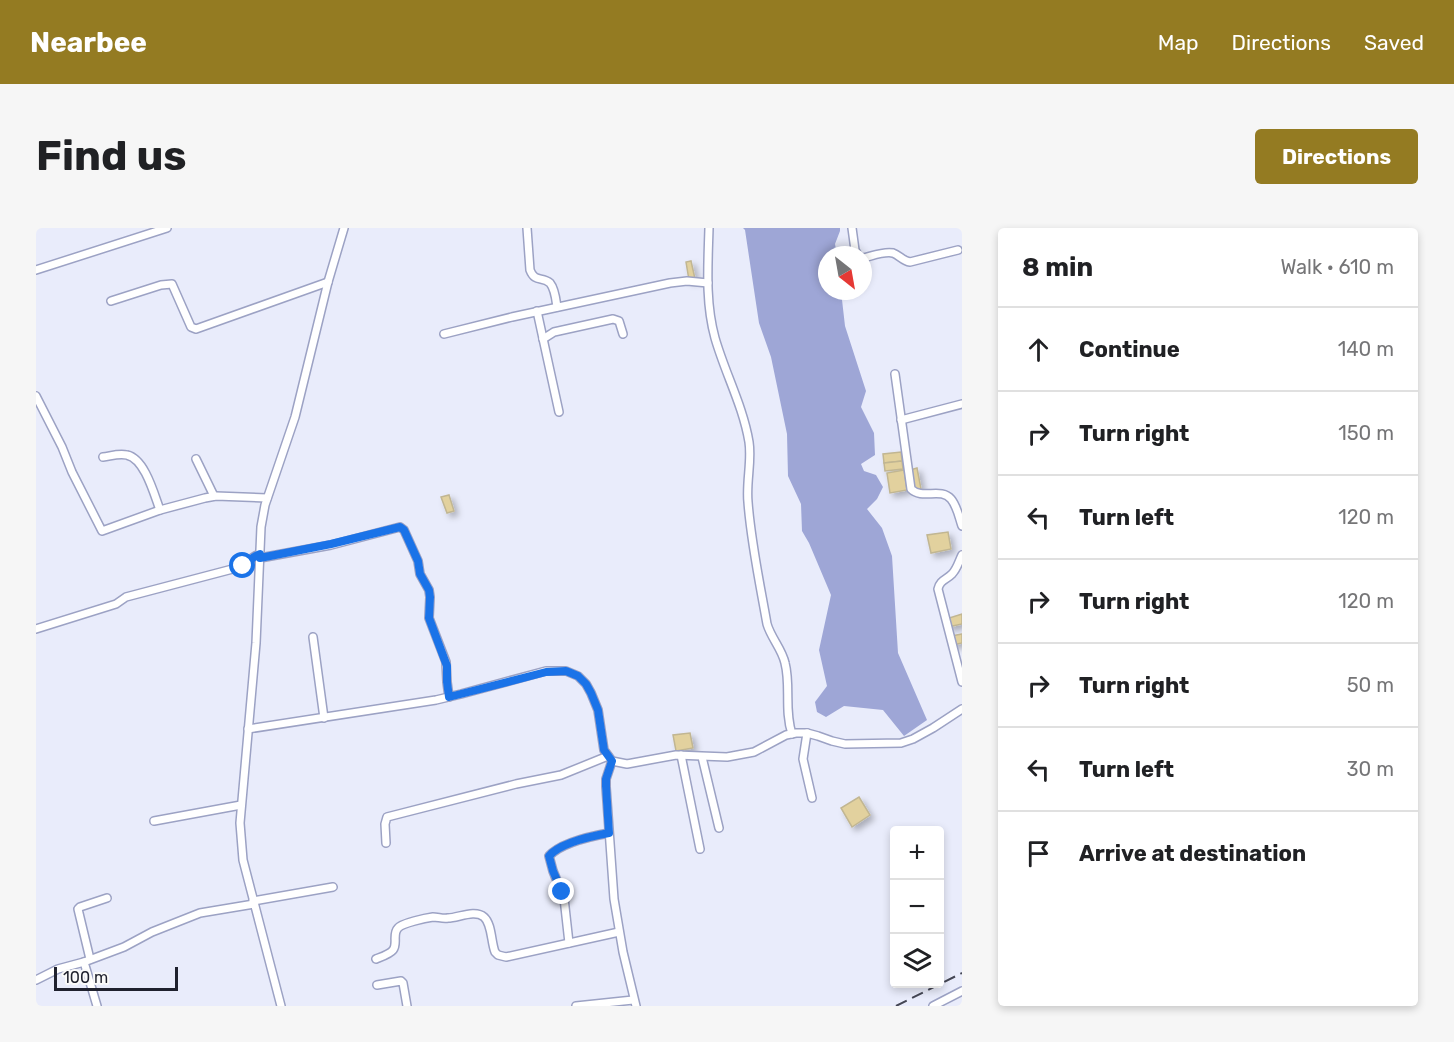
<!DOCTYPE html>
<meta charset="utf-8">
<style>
:root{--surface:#fff;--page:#f6f6f6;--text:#202124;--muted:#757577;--line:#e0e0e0;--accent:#947b22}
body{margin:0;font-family:Rubik,sans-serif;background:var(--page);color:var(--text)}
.controls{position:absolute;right:18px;bottom:18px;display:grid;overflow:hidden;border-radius:6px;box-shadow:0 3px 9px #0003}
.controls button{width:54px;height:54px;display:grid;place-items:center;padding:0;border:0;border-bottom:2px solid var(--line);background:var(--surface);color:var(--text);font:30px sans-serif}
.compass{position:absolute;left:782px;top:18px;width:54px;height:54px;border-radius:50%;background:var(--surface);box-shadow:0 3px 9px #0003;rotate:149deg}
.scale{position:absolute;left:18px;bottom:15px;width:124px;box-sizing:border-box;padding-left:6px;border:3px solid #1f212e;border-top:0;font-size:16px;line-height:21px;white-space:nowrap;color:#1f212e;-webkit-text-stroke:4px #fafafa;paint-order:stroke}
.stop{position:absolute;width:18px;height:18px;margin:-14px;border:4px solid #1a73e8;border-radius:50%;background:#fff}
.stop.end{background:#1a73e8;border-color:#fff;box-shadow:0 2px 6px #0008}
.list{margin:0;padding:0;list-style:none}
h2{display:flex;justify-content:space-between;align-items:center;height:78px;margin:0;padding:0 24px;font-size:26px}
h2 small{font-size:20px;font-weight:400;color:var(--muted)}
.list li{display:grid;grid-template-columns:39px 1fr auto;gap:18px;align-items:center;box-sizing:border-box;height:84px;padding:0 24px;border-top:2px solid var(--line)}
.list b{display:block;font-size:22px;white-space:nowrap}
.list em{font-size:20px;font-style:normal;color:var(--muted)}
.icon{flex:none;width:33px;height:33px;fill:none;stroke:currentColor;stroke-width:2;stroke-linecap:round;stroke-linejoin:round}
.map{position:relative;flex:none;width:926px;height:778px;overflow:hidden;border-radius:6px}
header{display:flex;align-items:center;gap:36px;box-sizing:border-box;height:84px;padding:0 30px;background:var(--accent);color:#fff}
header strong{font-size:28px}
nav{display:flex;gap:33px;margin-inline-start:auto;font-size:21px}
.intro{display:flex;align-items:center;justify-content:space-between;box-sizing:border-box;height:144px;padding:0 36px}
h1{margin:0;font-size:42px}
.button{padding:15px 27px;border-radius:6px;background:var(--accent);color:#fff;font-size:21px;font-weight:700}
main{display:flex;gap:36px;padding:0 36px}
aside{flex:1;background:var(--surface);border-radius:6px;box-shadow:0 3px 9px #0003}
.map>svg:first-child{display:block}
</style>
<header>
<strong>Nearbee</strong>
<nav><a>Map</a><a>Directions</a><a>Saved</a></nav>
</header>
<div class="intro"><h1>Find us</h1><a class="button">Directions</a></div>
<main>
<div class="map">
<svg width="926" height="778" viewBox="0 0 926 778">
<defs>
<filter id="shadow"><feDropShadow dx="4" dy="4" stdDeviation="3" flood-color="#0004"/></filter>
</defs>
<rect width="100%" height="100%" fill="#e9ecfb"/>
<path fill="#9ea6d6" d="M707,0H804V3L799,16L801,27H791V63H805L809,98L830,163L825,179L838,205L839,227L825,236L828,243L840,247L847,259L841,271L831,281L846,300L856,328L862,425L891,492L868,508L847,482L808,478L790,489L781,484L779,474L791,458L783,422L795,367L773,315L766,303L765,276L752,248L751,206L735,129L723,95L709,2Z"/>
<g fill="#e2d19e" stroke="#c1b692" stroke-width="1.5" filter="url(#shadow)">
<path d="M655,33L659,51L653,52L650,34Z"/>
<path d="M865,224L866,233L848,235L847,226Z"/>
<path d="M866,233L867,241L849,243L848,235Z"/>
<path d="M881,240L885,261L878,262L874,242Z"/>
<path d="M868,242L871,262L854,265L851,245Z"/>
<path d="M413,267L418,283L411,285L405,269Z"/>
<path d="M912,304L915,321L895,325L891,307Z"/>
<path d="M926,386V396L912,399L910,391Z"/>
<path d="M926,406V415L917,417L915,408Z"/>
<path d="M654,505L657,520L640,523L637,507Z"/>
<path d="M823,569L834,587L816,599L805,580Z"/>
</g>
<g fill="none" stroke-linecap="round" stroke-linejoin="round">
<defs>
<g id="street">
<path d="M491,0L494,42C499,55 506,48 514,55C519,61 520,72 521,79"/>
<path d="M673,0C672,36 669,74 679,110C689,145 707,178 713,214C716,233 710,254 712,274C715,315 724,356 731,396C735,410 746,421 749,435C755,458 748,482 756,506"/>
<path d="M816,0L819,22L822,27"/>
<path d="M827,30C836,28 848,23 857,25C863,27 867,33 874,34L922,22"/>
<path d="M0,42L131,0"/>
<path d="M75,73L125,57L136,56L155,99L160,101L292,54"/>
<path d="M501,83L523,184"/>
<path d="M408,106L476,89L634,55L651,53L672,55"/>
<path d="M507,111L518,104L577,91L583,93L587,106"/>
<path d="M859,146L875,261C886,272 905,259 915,271C921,278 923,289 926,298"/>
<path d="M0,168L26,219L36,244L66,303L124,282L169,270L180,268L231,270"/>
<path d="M865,192L926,176"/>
<path d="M67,229C75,228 83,225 91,227C109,231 118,266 124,282"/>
<path d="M160,231L178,268"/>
<path d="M926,327C923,333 921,341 916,346C910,352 904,352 902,361L926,454"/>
<path d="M224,330L295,317L364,299L368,302L382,333L384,346L393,362L394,369L393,390L410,434L411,454L413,469"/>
<path d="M0,401L80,376L90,369L208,338C215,334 213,329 224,326"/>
<path d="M277,409L288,490"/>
<path d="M212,501L400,472L425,466L510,443H530L542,448L550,456L555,465L562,482L568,522L576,533L591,536L640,527L691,529L718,524L750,507L760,505H771L782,508L796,513L809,516L865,515L877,511L897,500L926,481"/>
<path d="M771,505L767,531L776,570"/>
<path d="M645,527L664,621"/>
<path d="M666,529L683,600"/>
<path d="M576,533L570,551V559L578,671L587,724L600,778"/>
<path d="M118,593L205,577"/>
<path d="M350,615L349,596L351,589L355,588L480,556L525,547L572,528"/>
<path d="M217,673L297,659"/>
<path d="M533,715L528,670L517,643L513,628C525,615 556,608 573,605"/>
<path d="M54,731L42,681L44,679L71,670"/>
<path d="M340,731C345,729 354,726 357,722C362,716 356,706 362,700C366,695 390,690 397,689C402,689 407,691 412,690C422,690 439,681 448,689C456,696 455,714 459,724L462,727L470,729L583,704"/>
<path d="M0,752L22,741L48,734"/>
<path d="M341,757L365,753L367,755L371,778"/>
<path d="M61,778L48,734L88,719L116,704L164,685L218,676"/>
<path d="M245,778L207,632L204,595L220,415L225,299L229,277L259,189L292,54L308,0"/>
<path d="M540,778L597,772"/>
<path d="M897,778L926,763"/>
</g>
</defs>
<use href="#street" stroke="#9ca2c4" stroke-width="10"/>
<use href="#street" stroke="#fff" stroke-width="7"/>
<path stroke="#444654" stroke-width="2" stroke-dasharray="12 6" stroke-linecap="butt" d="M860,778L926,745"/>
</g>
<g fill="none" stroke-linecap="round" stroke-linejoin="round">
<path stroke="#1a73e8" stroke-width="8" d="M207,338C215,334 214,329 224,326V330L295,316L364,299L368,302L382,333L384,346L393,362L394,369L393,390L411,438V454L413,469L510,444L530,443L542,448L550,456L555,465L562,482L568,522L576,533L570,551V558L573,605C556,608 525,614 513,628L517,643L526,664"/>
</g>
</svg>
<div class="controls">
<button>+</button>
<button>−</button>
<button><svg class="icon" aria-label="layers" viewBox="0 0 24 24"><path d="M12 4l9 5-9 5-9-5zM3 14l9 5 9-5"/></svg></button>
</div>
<svg class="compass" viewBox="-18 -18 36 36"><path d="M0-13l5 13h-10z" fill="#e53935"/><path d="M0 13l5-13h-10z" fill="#757577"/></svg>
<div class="scale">100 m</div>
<div class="stop" style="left:207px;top:338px"></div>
<div class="stop end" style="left:526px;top:664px"></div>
</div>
<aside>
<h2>8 min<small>Walk · 610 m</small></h2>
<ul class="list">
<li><svg class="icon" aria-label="ahead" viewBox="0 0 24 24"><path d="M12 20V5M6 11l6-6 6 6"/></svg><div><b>Continue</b></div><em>140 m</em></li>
<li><svg class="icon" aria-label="right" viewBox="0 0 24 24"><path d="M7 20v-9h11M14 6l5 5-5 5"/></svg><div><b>Turn right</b></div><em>150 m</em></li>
<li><svg class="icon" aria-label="left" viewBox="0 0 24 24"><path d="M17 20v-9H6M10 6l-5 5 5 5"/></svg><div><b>Turn left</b></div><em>120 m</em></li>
<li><svg class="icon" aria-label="right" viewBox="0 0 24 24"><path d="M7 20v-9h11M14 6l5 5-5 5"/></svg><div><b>Turn right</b></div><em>120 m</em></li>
<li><svg class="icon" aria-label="right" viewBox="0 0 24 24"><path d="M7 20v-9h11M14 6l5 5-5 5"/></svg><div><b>Turn right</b></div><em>50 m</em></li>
<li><svg class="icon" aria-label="left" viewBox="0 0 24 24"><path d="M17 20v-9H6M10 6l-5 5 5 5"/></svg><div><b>Turn left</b></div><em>30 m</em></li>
<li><svg class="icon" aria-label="arrive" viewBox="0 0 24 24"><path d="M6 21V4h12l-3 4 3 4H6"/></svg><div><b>Arrive at destination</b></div></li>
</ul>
</aside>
</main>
